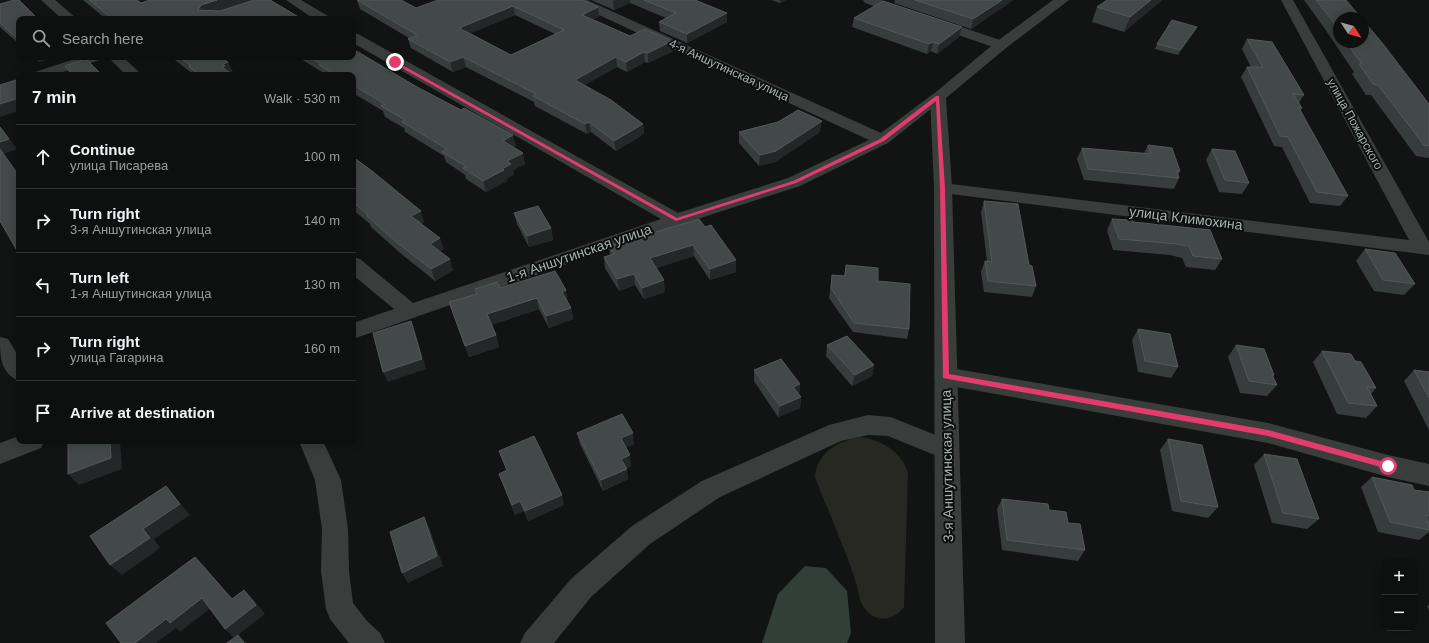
<!DOCTYPE html>
<meta charset="utf-8">
<style>
:root{--surface:#0e0f0f;--page:#1c1d1d;--text:#f1f3f6;--muted:#9b9c9e;--line:#2e2f2f}
body{margin:0;font-family:Helvetica,sans-serif;background:var(--page);color:var(--text)}
.controls{position:absolute;right:12px;bottom:12px;display:grid;overflow:hidden;border-radius:8px;box-shadow:0 2px 10px #0003}
.controls button{width:36px;height:36px;display:grid;place-items:center;padding:0;border:0;border-bottom:1px solid var(--line);background:var(--surface);color:var(--text);font:20px sans-serif}
.compass{position:absolute;left:1333px;top:12px;width:36px;height:36px;border-radius:50%;background:var(--surface);box-shadow:0 2px 10px #0003;rotate:126deg}
.stop{position:absolute;width:12px;height:12px;margin:-9px;border:3px solid #e33b6e;border-radius:50%;background:#fff}
.stop.end{background:#e33b6e;border-color:#fff;box-shadow:0 1px 4px #0008}
.list{margin:0;padding:0;list-style:none}
h2{display:flex;justify-content:space-between;align-items:center;height:52px;margin:0;padding:0 16px;font-size:17px}
h2 small{font-size:13px;font-weight:400;color:var(--muted)}
.list li{display:grid;grid-template-columns:26px 1fr auto;gap:12px;align-items:center;box-sizing:border-box;height:64px;padding:0 16px;border-top:1px solid var(--line)}
.list b{display:block;font-size:15px;white-space:nowrap}
.list p{margin:0;font-size:13px;white-space:nowrap;color:var(--muted)}
.list em{font-size:13px;font-style:normal;color:var(--muted)}
.icon{flex:none;width:22px;height:22px;fill:none;stroke:currentColor;stroke-width:2;stroke-linecap:round;stroke-linejoin:round}
.map{position:relative;flex:none;width:1429px;height:643px;overflow:hidden}
.search{position:absolute;background:var(--surface);box-shadow:0 2px 10px #0003;left:16px;top:16px;width:340px;height:44px;display:flex;align-items:center;gap:10px;box-sizing:border-box;padding:0 14px;border-radius:8px;color:var(--muted);font-size:15px}
.panel{position:absolute;background:var(--surface);box-shadow:0 2px 10px #0003;left:16px;top:72px;width:340px;height:372px;border-radius:8px}
.map>svg:first-child{display:block}
</style>
<div class="map">
<svg width="1429" height="643" viewBox="0 0 1429 643">
<rect width="100%" height="100%" fill="#121414"/>
<path fill="#272821" d="M861,437C883,441 901,451 908,473L904,607C894,620 877,624 865,609C860,603 859,594 857,586C852,569 845,551 838,534C831,515 822,497 815,477C816,453 839,440 861,437Z"/>
<path fill="#313f38" d="M805,566L826,568L847,591L851,633L847,643H762L778,594Z"/>
<g fill="none" stroke-linecap="round" stroke-linejoin="round">
<g fill="#393e3d" fill-rule="evenodd">
<path d="M41,0H55L77,19H62Z"/>
<path d="M286,0H301L328,16L330,19H314Z"/>
<path d="M571,0H587L881,133L933,94L938,92L943,94L946,97L888,143L800,186L682,224L353,339V323L394,309L353,275V257L360,259L413,303L661,219L353,43V33L358,34L678,213L788,178L869,140L573,3Z"/>
<path d="M863,0H881L1006,42L1008,45L1006,48L1001,49L996,48L865,3Z"/>
<path d="M1281,0H1293L1429,242V255L943,193L937,192L934,188L937,184L943,183L1409,240Z"/>
<path d="M81,57H102L100,60L54,75H33L35,72Z"/>
<path d="M108,57H123L142,75H126Z"/>
<path d="M0,337L8,339L19,357V381C0,373 0,356 0,337Z"/>
<path d="M945,367L1268,423L1388,455L1429,464V486L1388,477L1268,443L945,385L937,382L934,376L937,370Z"/>
<path d="M868,415L890,417L898,420L956,443L959,450L956,457L947,460L888,436L868,435L841,441L720,497L650,544L591,597L554,643H520L525,633L571,579L632,526L702,481L829,425Z"/>
<path d="M19,436V441H44L41,448L0,464V443Z"/>
<path d="M299,441H323L341,480L348,529L349,571L353,603L367,621L380,633L385,643H349L330,619L326,609L321,571L322,529L315,480Z"/>
</g>
<path fill="#393e3d" fill-rule="evenodd" d="M1053,0H1069L1006,48L946,98L952,188L965,643H935L934,188L930,97L996,42Z"/>
</g>
<g fill="#373c3c" fill-rule="evenodd">
<path d="M83,0H137L141,3L252,0L218,11L302,19H106Z"/>
<path d="M357,0H401L416,8L582,0L599,17L593,19L630,36L673,51L648,63L645,62L627,72L617,67L584,85L643,124L644,134L616,151L591,132L587,134L535,106L534,102L466,67L453,72L411,48L408,39L409,38L360,9ZM515,15L555,34L511,55L470,33Z"/>
<path d="M591,0H695L727,22L687,43L660,31L659,22L666,18L630,3L614,10Z"/>
<path d="M771,0H786L780,3Z"/>
<path d="M895,0H1013L971,29L894,3Z"/>
<path d="M1162,0L1124,32L1092,22L1097,7Z"/>
<path d="M1304,0H1346L1339,18V42H1363L1429,104V158L1416,156L1371,95H1366L1352,74L1354,72L1325,29Z"/>
<path d="M0,4L19,19V44L0,27Z"/>
<path d="M854,18L962,27L959,37L937,54L931,51L927,54L852,27Z"/>
<path d="M1197,27L1194,32L1178,55L1155,49L1157,44Z"/>
<path d="M1247,39L1304,95L1299,103L1302,108L1300,111L1348,196L1340,206L1310,203L1282,147L1274,146L1241,77L1247,67H1251L1242,49Z"/>
<path d="M33,57H56L39,62Z"/>
<path d="M171,57H220L228,62L233,73H231L233,75H193V74Z"/>
<path d="M300,57H353L516,146L513,147L525,164L513,170L514,174L506,179L507,181L486,192L466,179L465,175L446,162L444,156L405,132L404,128L385,117L383,111L353,93V75H323L322,72L301,59Z"/>
<path d="M65,66L102,75H71Z"/>
<path d="M739,132H820L775,162L759,166L739,143Z"/>
<path d="M1148,145L1180,171L1178,175L1179,178L1174,189L1084,180L1077,159L1082,148L1144,153Z"/>
<path d="M1212,149L1249,183L1242,194L1219,192L1206,160Z"/>
<path d="M353,157L424,222L421,224L444,249L440,251L453,270L435,281L399,252L371,227L370,224L353,210Z"/>
<path d="M984,201L1029,265L1036,286L1032,297L984,292L981,272L985,261H987L981,212Z"/>
<path d="M514,213L551,228L553,240L529,247L517,224Z"/>
<path d="M699,219L736,272L710,280L694,256L656,268L665,292L644,299L635,285L619,291L605,268L604,257L610,255L609,246Z"/>
<path d="M1112,219L1133,222L1222,259L1215,270L1186,267L1182,258L1170,255L1113,250L1107,230Z"/>
<path d="M1365,249L1415,284L1404,295L1374,291L1356,261Z"/>
<path d="M846,265L878,281L909,329L907,339L853,332L829,298L832,275L844,276Z"/>
<path d="M500,288L568,302H567L571,308L573,319L549,328L539,309L491,325L496,335L499,347L469,357L449,302L476,294L475,289Z"/>
<path d="M1138,329L1178,367L1171,378L1138,372L1132,340Z"/>
<path d="M827,345L874,365L872,376L852,386L826,356Z"/>
<path d="M1236,345L1274,375L1273,377L1277,385L1267,396L1240,393L1228,357Z"/>
<path d="M1322,351L1355,361L1376,388L1371,394L1377,406L1366,418L1337,414L1313,362Z"/>
<path d="M754,370L800,384L799,394L801,397L800,408L778,417L754,381Z"/>
<path d="M1414,370L1429,372V430L1404,381Z"/>
<path d="M577,433L634,444L626,447L631,466L626,468L628,479L603,491L580,444Z"/>
<path d="M1168,439L1218,507L1208,518L1172,511L1160,450Z"/>
<path d="M499,451L564,505L528,521L524,511L515,515L499,474L507,471Z"/>
<path d="M1264,454L1319,519L1307,529L1272,523L1254,465Z"/>
<path d="M1372,477L1414,490L1429,492V532L1419,540L1378,532L1361,487Z"/>
<path d="M1002,499L1049,510L1068,523L1085,550L1078,561L1002,550L997,509Z"/>
<path d="M1429,605V611L1427,606Z"/>
</g>
<g fill="#232727">
<path d="M217,0H252L206,15L198,10L201,5Z"/>
<path d="M616,0H630V3L614,10L613,1Z"/>
<path d="M780,0H786L780,3Z"/>
<path d="M1002,0H1013L971,29L973,19Z"/>
<path d="M1151,0H1162L1124,32L1130,17Z"/>
<path d="M513,6L515,15L462,37L459,28Z"/>
<path d="M598,7L599,17L583,24L582,15Z"/>
<path d="M727,13V22L687,43V34Z"/>
<path d="M962,27L959,37L937,54L939,44Z"/>
<path d="M1197,27L1194,32L1178,55L1180,50Z"/>
<path d="M672,41L673,51L648,63V53Z"/>
<path d="M933,42L931,51L927,54L929,44Z"/>
<path d="M644,52L645,62L627,72L626,62Z"/>
<path d="M35,57H56L39,62Z"/>
<path d="M463,57L466,67L453,72L450,62Z"/>
<path d="M616,57L617,67L576,90L575,80Z"/>
<path d="M228,62L233,73L229,74L222,67L223,64Z"/>
<path d="M19,98V111L0,117V104Z"/>
<path d="M822,121L820,132L775,162L759,166L760,155Z"/>
<path d="M589,122L591,132L587,134L585,124Z"/>
<path d="M643,124L644,134L616,151L614,141Z"/>
<path d="M0,126L17,149L4,154L19,175V176L0,149Z"/>
<path d="M513,135L516,146L505,151L503,141Z"/>
<path d="M523,153L525,164L513,170L514,174L506,179L507,181L486,192L483,181L507,161Z"/>
<path d="M421,211L424,222L414,227L411,216Z"/>
<path d="M551,228L553,240L529,247L527,236Z"/>
<path d="M440,238L444,249L433,255L430,244Z"/>
<path d="M693,245L694,256L651,270L650,258Z"/>
<path d="M450,259L453,270L435,281L431,269Z"/>
<path d="M736,260V272L710,280V269Z"/>
<path d="M634,274L635,285L619,291L617,279Z"/>
<path d="M664,280L665,292L644,299L642,288Z"/>
<path d="M566,290L568,302L564,303L562,292Z"/>
<path d="M537,298L539,309L490,325L487,314Z"/>
<path d="M571,308L573,319L549,328L546,316Z"/>
<path d="M411,321L415,331L426,369L388,382L383,372Z"/>
<path d="M496,335L499,347L469,357L465,346Z"/>
<path d="M874,365L872,376L852,386L855,375Z"/>
<path d="M800,384L798,395L793,387Z"/>
<path d="M801,397L800,408L778,417L780,406Z"/>
<path d="M633,433L634,444L622,448L621,438Z"/>
<path d="M110,441H120L122,469L79,485L68,474Z"/>
<path d="M630,455L631,466L623,470L621,459Z"/>
<path d="M627,469L628,479L603,491L601,480Z"/>
<path d="M166,486L175,497L190,515L154,539L160,548L122,575L110,565L143,529Z"/>
<path d="M562,495L564,505L528,521L525,511Z"/>
<path d="M520,501L524,511L515,515L512,505Z"/>
<path d="M424,517L429,527L443,566L408,583L402,573Z"/>
<path d="M195,557L204,566L240,608L232,599Z"/>
<path d="M244,590L253,599L265,614L238,635L247,643H244L234,638L225,629Z"/>
<path d="M202,598L212,607L180,632L176,628L156,643H135L166,619Z"/>
</g>
<g fill="#434948" stroke="#525958" fill-rule="evenodd">
<path d="M14,0H19L38,19H19V40L0,23V4Z"/>
<path d="M89,0H137L141,3L150,0H217L201,5L198,10L220,11L254,0H270L302,19H113Z"/>
<path d="M357,0H401L416,8L438,0H582L598,7L582,15L630,36L645,29L672,41L648,53L644,52L626,62L616,57L575,80L611,100L643,124L614,141L589,122L585,124L533,96L536,94L463,57L450,62L408,39L417,35ZM513,6L564,30L511,55L459,28Z"/>
<path d="M644,0H695L727,13L687,34L659,22L676,13Z"/>
<path d="M915,0H1002L973,19Z"/>
<path d="M1107,0H1151L1130,17L1097,7Z"/>
<path d="M1316,0H1346L1361,18H1339V31L1331,19Z"/>
<path d="M883,1L962,27L939,44L933,42L929,44L854,18Z"/>
<path d="M1172,20L1197,27L1180,50L1157,44Z"/>
<path d="M1363,20L1383,44L1429,104V146L1424,145L1378,85L1373,84L1359,64H1362L1346,42H1363Z"/>
<path d="M1247,39L1272,42L1304,95L1293,94L1302,108H1299L1348,196L1317,192L1288,137L1280,136L1247,67H1263Z"/>
<path d="M353,49L417,87L461,110L464,108L513,135L503,141L523,153L507,161L511,164L502,169L504,170L483,181L463,168L467,167L442,152L447,149L402,122L405,120L381,106L385,104L353,85V75H336L319,65L321,64L310,57H353Z"/>
<path d="M179,57H220L228,62L223,64L225,66L222,67L233,75H200L189,67L191,66Z"/>
<path d="M86,59L102,75H73L65,66Z"/>
<path d="M19,79V98L0,104V85Z"/>
<path d="M798,110L822,121L776,151L760,155L739,132L778,122Z"/>
<path d="M0,127L9,139L0,142Z"/>
<path d="M1148,145L1172,148L1180,171H1177L1179,178L1088,169L1082,148L1151,154Z"/>
<path d="M0,149L19,176V254L0,221Z"/>
<path d="M1212,149L1235,151L1249,183L1225,180Z"/>
<path d="M353,157L372,171L421,211L411,216L440,238L430,244L450,259L431,269L395,241L367,216L368,215L353,202Z"/>
<path d="M984,201L1018,204L1029,265L1032,266L1036,286L988,281L985,261L992,262Z"/>
<path d="M538,206L551,228L527,236L514,213Z"/>
<path d="M699,219L705,227L711,225L736,260L710,269L693,245L650,258L664,280L642,288L634,274L617,279L604,257L614,254L609,246Z"/>
<path d="M1112,219L1132,220L1133,222L1210,230L1222,259L1193,256L1189,246L1177,244L1119,239Z"/>
<path d="M1365,249L1395,253L1415,284L1383,280Z"/>
<path d="M846,265L878,268V281L910,284L909,329L854,323L831,288L832,275L845,276Z"/>
<path d="M555,271L566,290L562,292L571,308L546,316L537,298L487,314L496,335L465,346L449,302L477,294L475,289L497,282L500,288Z"/>
<path d="M411,321L422,359L383,372L373,333Z"/>
<path d="M1138,329L1170,334L1178,367L1145,361Z"/>
<path d="M847,336L874,365L855,375L827,345Z"/>
<path d="M1236,345L1264,349L1274,375H1272L1277,385L1249,381Z"/>
<path d="M1322,351L1351,354L1355,361L1361,362L1376,388L1367,387L1377,406L1348,403Z"/>
<path d="M781,359L800,384L793,387L801,397L780,406L754,370Z"/>
<path d="M1414,370L1429,372V398Z"/>
<path d="M622,414L633,433L621,438L630,455L621,459L627,469L601,480L577,433Z"/>
<path d="M534,436L562,495L525,511L520,501L512,505L499,474L507,470L499,451Z"/>
<path d="M1168,439L1202,445L1218,507L1181,501Z"/>
<path d="M68,441H110L111,458L68,474Z"/>
<path d="M1264,454L1297,459L1319,519L1283,513Z"/>
<path d="M1372,477L1412,485L1414,490L1429,492V516L1425,515L1429,524V530L1390,522Z"/>
<path d="M166,486L180,504L143,529L150,538L110,565L90,536Z"/>
<path d="M1002,499L1048,504L1049,510L1066,512L1068,523L1080,524L1085,550L1007,540Z"/>
<path d="M424,517L437,556L402,573L390,532Z"/>
<path d="M195,557L232,599L244,590L256,605L225,629L202,598L170,623L166,619L135,643H121L106,623Z"/>
<path d="M238,635L244,643H227Z"/>
</g>
<path fill="#e33b6e" d="M395,61L677,218L793,181L880,139L936,96H939L945,188L949,374L1268,430L1388,463L1392,466L1388,469L1268,436L943,378L940,188L936,101L884,141L796,183L676,221L393,63Z"/>
<g text-anchor="middle" stroke-width="4" stroke-linejoin="round" paint-order="stroke">
<g font-size="12" fill="#a5b3af" stroke="#0d0f0f">
<text transform="translate(729 70) rotate(25)" y="4">4-я Аншутинская улица</text>
<text transform="translate(1355 124) rotate(61)" y="4">улица Пожарского</text>
</g>
<g font-size="14" fill="#a5b3af" stroke="#0d0f0f">
<text transform="translate(1186 218) rotate(7)" y="5">улица Климохина</text>
<text transform="translate(579 253) rotate(-19)" y="5">1-я Аншутинская улица</text>
<text transform="translate(947 466) rotate(-91)" y="5">3-я Аншутинская улица</text>
</g>
</g>
</svg>
<div class="controls">
<button>+</button>
<button>−</button>
</div>
<svg class="compass" viewBox="-18 -18 36 36"><path d="M0-13l5 13h-10z" fill="#e53935"/><path d="M0 13l5-13h-10z" fill="#9b9c9e"/></svg>
<div class="stop" style="left:1388px;top:466px"></div>
<div class="stop end" style="left:395px;top:62px"></div>
<div class="search"><svg class="icon" aria-label="search" viewBox="0 0 24 24"><circle cx="10" cy="10" r="6"/><path d="M15 15l6 6"/></svg>Search here</div>
<section class="panel">
<h2>7 min<small>Walk · 530 m</small></h2>
<ul class="list">
<li><svg class="icon" aria-label="ahead" viewBox="0 0 24 24"><path d="M12 20V5M6 11l6-6 6 6"/></svg><div><b>Continue</b><p>улица Писарева</p></div><em>100 m</em></li>
<li><svg class="icon" aria-label="right" viewBox="0 0 24 24"><path d="M7 20v-9h11M14 6l5 5-5 5"/></svg><div><b>Turn right</b><p>3-я Аншутинская улица</p></div><em>140 m</em></li>
<li><svg class="icon" aria-label="left" viewBox="0 0 24 24"><path d="M17 20v-9H6M10 6l-5 5 5 5"/></svg><div><b>Turn left</b><p>1-я Аншутинская улица</p></div><em>130 m</em></li>
<li><svg class="icon" aria-label="right" viewBox="0 0 24 24"><path d="M7 20v-9h11M14 6l5 5-5 5"/></svg><div><b>Turn right</b><p>улица Гагарина</p></div><em>160 m</em></li>
<li><svg class="icon" aria-label="arrive" viewBox="0 0 24 24"><path d="M6 21V4h12l-3 4 3 4H6"/></svg><div><b>Arrive at destination</b></div></li>
</ul>
</section>
</div>
